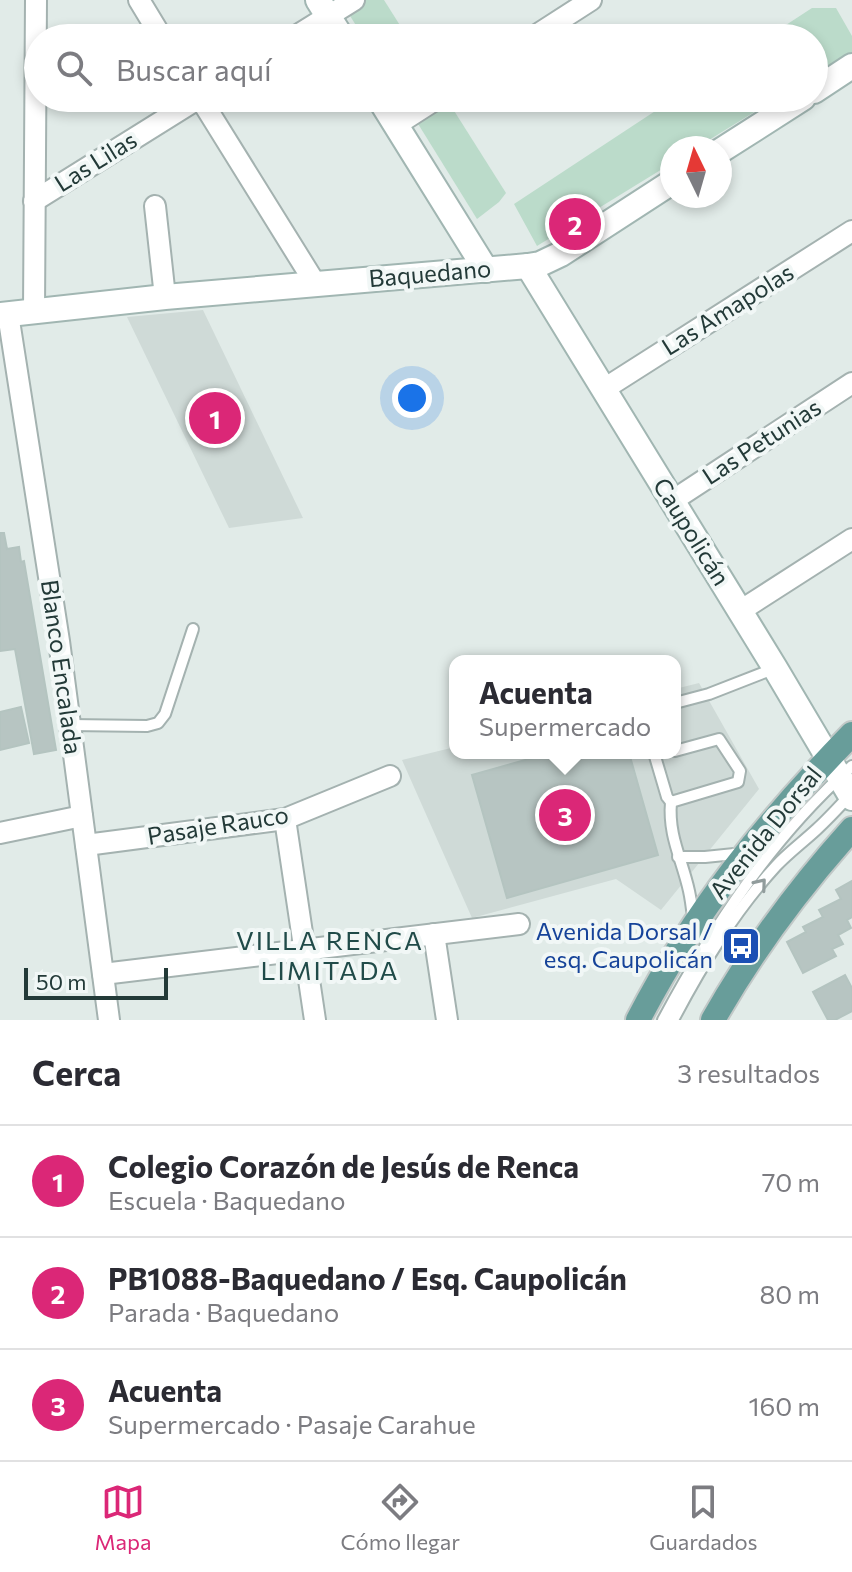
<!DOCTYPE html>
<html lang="es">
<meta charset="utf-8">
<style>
:root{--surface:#fff;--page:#f2f2f3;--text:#2b2b33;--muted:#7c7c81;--line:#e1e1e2;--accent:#db2777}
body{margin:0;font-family:Commissioner,sans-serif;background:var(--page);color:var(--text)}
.compass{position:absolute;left:660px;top:136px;width:72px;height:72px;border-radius:50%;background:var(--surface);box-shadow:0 4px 12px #0003;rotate:355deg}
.scale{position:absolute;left:24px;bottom:20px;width:144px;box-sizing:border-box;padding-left:8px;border:4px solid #233a38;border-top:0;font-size:22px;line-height:28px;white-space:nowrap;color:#233a38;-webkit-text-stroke:6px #f1f7f6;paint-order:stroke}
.you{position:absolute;left:412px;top:398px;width:28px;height:28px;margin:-20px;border:6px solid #fff;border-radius:50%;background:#1a73e8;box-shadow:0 0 0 12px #1a73e833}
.badge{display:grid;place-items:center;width:52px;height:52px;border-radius:50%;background:var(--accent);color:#fff;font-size:26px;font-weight:700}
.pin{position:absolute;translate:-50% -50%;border:4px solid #fff;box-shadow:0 2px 8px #0006}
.popup{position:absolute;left:449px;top:655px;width:232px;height:104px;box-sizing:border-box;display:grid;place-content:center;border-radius:16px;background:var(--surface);filter:drop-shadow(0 2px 6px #0005);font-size:26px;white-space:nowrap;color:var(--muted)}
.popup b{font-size:30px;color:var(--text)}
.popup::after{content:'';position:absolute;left:50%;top:100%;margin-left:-16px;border:16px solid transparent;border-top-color:var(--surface)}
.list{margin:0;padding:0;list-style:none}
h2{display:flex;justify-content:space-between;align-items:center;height:104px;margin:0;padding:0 32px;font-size:34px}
h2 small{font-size:26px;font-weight:400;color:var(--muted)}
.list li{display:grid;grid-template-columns:52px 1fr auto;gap:24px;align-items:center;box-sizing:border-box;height:112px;padding:0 32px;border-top:2px solid var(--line)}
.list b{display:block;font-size:30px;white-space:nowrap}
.list p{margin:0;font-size:26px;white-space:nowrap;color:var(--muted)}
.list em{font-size:26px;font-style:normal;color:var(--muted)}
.icon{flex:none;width:44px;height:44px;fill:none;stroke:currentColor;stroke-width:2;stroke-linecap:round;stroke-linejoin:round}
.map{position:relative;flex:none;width:852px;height:1020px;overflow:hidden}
.search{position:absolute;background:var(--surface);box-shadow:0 4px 12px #0003;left:24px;right:24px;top:24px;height:88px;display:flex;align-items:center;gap:20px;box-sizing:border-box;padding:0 28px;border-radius:44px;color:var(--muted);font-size:30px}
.sheet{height:440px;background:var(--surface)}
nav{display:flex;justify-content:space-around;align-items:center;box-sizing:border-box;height:112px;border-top:2px solid var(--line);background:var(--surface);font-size:22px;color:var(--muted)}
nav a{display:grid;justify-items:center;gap:4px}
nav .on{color:var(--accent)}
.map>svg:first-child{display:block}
</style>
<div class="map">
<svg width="852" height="1020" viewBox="0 0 852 1020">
<rect width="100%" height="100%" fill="#e1ebe8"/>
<g fill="#cfdad7">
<path d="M203,310L303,518L229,528L127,317Z"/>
<path d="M699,683L759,789L661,910L616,879L472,918L402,760L455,747V753H675V689Z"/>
</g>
<g fill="#bbdbca">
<path d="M340,0H384L408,38H364Z"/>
<path d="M812,8H836L852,36V52L814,75V38H766Z"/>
<path d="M402,98H446L506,193L499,202L477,219Z"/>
<path d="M675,98H777L696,148H672V163L537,246L514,204Z"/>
</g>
<g fill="#b7c5c2" stroke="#b4c4c0" stroke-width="2">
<path d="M0,533H4L7,549L19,547L21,562L24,561L56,750L34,754L15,649L0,651Z"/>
<path d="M21,707L29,743L0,750V712Z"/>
<path d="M550,753H629L658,855L507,898L472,775Z"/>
<path d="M852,881V917L847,920L851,928L838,935L843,944L832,949L836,956L803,973L787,942L806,932L803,927L823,917L819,910L841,899L836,890Z"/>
<path d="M845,975L852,988V1011L835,1020H828L813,992Z"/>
</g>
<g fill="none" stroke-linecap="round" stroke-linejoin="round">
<defs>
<g id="lane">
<path d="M675,703L709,694L773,669"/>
<path d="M70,725L147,726L158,723L165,714L193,629"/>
<path d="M654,753L667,797L671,802L738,782L740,771L719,739L675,751"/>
<path d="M671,802C668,836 682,859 689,891C691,900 692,909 693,918"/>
<path d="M678,857H705L744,853"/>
<path d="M663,1020C713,927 772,837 852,766"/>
<path d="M673,1020C702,965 734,912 776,866C788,853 803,842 817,829C829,818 840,806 851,794"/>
</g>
<g id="street">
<path d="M139,0L162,38"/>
<path d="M293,38L354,0"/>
<path d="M532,38L591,0"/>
<path d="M200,98L315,283"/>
<path d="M396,125L438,98"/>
<path d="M34,201L199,98"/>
<path d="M155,206L165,297"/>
<path d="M34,311L36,0"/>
<path d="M8,314L59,641L109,1020"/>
<path d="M604,389L852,231"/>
<path d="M672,501L852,383"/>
<path d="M740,611L852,539"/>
<path d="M285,819L315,1020"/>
<path d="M0,833L82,816"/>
<path d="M86,845L285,819L390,776"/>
<path d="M434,934L447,1020"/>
<path d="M103,974L519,924"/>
</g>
<g id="secondary">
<path d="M318,0L342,38"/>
<path d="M814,91L852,66"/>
<path d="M379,98L486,270"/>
<path d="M720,151L803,98"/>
<path d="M528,266L775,668L852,798"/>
<path d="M0,315L165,297L528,266L540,264L561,254L672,182"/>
</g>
<g id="primary">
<path d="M638,1020C695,910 766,822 852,734"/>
<path d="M713,1020C752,951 799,888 852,829"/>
</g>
</defs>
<use href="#lane" stroke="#a4b2b0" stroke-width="14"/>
<use href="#street" stroke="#a4b2b0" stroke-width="24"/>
<use href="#secondary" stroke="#a1b6b2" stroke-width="28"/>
<use href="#primary" stroke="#c1c8c7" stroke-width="28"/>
<use href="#lane" stroke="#fff" stroke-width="10"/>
<use href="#street" stroke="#fff" stroke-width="20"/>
<use href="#secondary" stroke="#fff" stroke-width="24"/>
<use href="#primary" stroke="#689d9a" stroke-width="24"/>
</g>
<defs><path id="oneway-chevron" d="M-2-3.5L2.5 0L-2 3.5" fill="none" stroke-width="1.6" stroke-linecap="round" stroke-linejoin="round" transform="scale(2)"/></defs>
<use stroke="#919c9c" href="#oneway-chevron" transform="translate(761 884) rotate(-50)"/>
<defs>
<symbol id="bus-square" viewBox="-11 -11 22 22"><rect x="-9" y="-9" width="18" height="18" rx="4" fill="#1a4fb4" stroke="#f1f7f6"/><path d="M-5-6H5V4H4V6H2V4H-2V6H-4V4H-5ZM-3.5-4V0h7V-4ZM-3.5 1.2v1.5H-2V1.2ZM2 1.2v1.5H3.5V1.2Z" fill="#fff"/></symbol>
</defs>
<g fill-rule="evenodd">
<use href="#bus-square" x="719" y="924" width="44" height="44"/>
</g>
<g text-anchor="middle" stroke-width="8" stroke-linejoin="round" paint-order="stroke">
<g font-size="24" fill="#233a38" stroke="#f1f7f6">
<text transform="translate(96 162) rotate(-32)" y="8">Las Lilas</text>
<text transform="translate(430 274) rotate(-5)" y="8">Baquedano</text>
<text transform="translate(728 310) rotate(-32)" y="8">Las Amapolas</text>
<text transform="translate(762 442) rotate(-33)" y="8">Las Petunias</text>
<text transform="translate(691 532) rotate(58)" y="8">Caupolicán</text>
<text transform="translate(61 667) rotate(82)" y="8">Blanco Encalada</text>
<text transform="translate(218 826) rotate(-9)" y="8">Pasaje Rauco</text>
<text transform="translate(766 833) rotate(-51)" y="8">Avenida Dorsal</text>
</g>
<g font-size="24" fill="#164399" stroke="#f1f7f6" text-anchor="end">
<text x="713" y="940">Avenida Dorsal /<tspan x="713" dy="28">esq. Caupolicán</tspan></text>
</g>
<g font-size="26" letter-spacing="2" fill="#204b49" stroke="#f1f7f6">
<text x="330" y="950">VILLA RENCA<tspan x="330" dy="30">LIMITADA</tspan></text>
</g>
</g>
</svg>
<svg class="compass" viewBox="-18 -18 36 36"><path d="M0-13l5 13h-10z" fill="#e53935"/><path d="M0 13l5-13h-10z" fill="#7c7c81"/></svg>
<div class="scale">50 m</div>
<div class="you"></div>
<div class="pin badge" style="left:215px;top:418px">1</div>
<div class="pin badge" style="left:575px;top:224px">2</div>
<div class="pin badge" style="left:565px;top:815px">3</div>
<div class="popup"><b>Acuenta</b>Supermercado</div>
<div class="search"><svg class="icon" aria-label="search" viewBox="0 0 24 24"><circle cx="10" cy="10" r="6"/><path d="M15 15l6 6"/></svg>Buscar aquí</div>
</div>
<section class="sheet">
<h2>Cerca<small>3 resultados</small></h2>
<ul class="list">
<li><span class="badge">1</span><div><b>Colegio Corazón de Jesús de Renca</b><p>Escuela · Baquedano</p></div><em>70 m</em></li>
<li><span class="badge">2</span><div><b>PB1088-Baquedano / Esq. Caupolicán</b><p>Parada · Baquedano</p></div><em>80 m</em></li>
<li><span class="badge">3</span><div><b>Acuenta</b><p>Supermercado · Pasaje Carahue</p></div><em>160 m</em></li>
</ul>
</section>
<nav>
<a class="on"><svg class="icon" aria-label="map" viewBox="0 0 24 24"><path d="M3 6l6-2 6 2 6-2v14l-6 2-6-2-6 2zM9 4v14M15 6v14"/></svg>Mapa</a>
<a><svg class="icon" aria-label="directions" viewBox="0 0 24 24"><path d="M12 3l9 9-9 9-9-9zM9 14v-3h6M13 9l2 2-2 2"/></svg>Cómo llegar</a>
<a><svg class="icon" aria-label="saved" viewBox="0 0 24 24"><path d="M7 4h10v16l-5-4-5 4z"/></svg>Guardados</a>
</nav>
